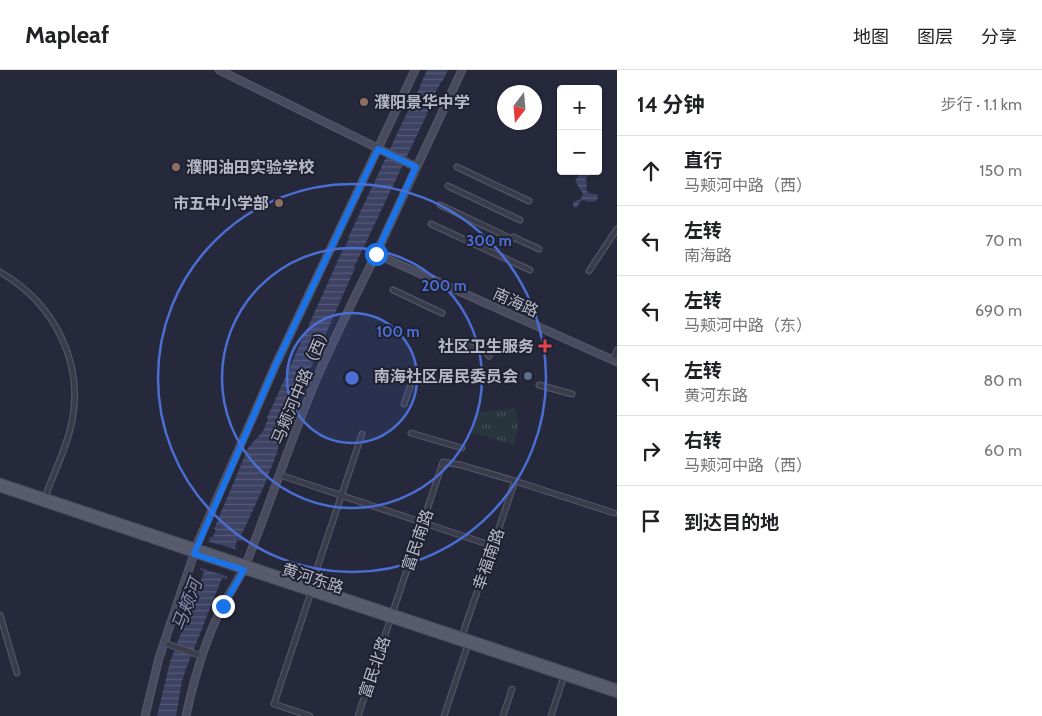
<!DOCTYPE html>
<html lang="zh">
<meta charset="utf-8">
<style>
:root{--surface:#fff;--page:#f6f6f6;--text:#202124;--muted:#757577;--line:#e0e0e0}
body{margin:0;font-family:Cabin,"Noto Sans SC",sans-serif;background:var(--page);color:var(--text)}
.controls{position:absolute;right:15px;top:15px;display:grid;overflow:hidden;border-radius:5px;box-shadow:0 1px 4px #0004}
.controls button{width:45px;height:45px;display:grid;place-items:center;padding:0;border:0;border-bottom:1px solid var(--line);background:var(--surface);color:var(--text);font:25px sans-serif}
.compass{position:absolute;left:497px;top:15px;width:45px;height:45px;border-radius:50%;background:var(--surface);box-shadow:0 1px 4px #0004;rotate:196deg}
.stop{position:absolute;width:15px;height:15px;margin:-11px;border:4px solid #1a73e8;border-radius:50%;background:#fff}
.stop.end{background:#1a73e8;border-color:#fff;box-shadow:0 1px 5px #0008}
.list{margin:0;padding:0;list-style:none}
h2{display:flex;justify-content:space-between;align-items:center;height:65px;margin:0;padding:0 20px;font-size:21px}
h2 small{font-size:16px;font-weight:400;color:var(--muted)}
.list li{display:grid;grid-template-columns:32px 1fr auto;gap:15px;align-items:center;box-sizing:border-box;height:70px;padding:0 20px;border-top:1px solid var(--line)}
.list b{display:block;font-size:19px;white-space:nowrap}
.list p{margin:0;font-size:16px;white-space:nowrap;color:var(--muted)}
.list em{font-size:16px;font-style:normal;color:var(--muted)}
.icon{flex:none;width:28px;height:28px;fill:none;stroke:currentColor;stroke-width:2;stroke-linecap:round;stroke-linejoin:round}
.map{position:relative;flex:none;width:617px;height:646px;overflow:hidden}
header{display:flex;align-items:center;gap:30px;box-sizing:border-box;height:70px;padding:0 25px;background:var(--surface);border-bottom:1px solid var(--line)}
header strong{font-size:24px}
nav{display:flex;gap:28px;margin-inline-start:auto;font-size:18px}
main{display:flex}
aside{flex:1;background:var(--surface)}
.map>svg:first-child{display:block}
</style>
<header>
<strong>Mapleaf</strong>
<nav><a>地图</a><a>图层</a><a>分享</a></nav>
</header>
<main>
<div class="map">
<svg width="617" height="646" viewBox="0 0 617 646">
<defs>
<pattern id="grass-tufts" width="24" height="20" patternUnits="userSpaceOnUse" patternTransform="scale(1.25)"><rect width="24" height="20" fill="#28353d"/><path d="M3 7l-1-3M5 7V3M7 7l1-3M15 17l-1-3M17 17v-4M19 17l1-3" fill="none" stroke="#455058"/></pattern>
<pattern id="water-rules" width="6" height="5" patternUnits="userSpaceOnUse" patternTransform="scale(1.25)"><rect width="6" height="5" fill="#3d4263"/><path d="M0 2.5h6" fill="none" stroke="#575b78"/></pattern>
</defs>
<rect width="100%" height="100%" fill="#26293c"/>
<path fill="url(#grass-tufts)" d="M514,338C520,345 517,366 515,375L470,362L475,344L478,342Z"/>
<g fill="url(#water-rules)">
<path d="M427,0H448L442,12H441L435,23L436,25L360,185L354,197L355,198L281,365L277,383L264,416L241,466H243L241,471L237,470L235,478L237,479L227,509L222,508L186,599L182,611L176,646H157L170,592L204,502L200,499L210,467H213L216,460L214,459L248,378L263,361L268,349L267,348L343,179H344L349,169L348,168L413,30H414Z"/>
<path d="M591,101H593L592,105L587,106L586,110L587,114L586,120L589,123L598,125V127L596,131L589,132L584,130L581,131L576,138L573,136C572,131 577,130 581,129L583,124L575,111L579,105L588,104Z"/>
</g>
<path fill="#26293c" d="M207,471L238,480L229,507L198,497Z"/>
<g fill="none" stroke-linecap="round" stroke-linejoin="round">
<defs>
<g id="street">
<path d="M457,97L529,131"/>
<path d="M448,116L520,150"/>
<path d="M440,135L512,169"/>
<path d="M431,154L530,200"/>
<path d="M513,167L539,179"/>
<path d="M589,201L617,159"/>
<path d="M0,202C55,234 87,295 70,360C64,383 53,405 45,427"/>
<path d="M393,220L442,243"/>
<path d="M451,271L484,281L489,286"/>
<path d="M613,290L617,280"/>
<path d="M539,315L572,324"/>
<path d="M404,334L410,317"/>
<path d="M411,363L462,378"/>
<path d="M280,405L493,476"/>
<path d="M0,545L17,603"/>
<path d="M462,566L515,411"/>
<path d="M164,573L202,586"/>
<path d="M310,646L274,634L311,522V516L362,364"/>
<path d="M358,646L443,392L461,395L515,411L614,443"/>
<path d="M444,646L468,574"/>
<path d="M503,646L512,619"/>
<path d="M551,646L564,606"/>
</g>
<g id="secondary">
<path d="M219,0L416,97"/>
<path d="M376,184L617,292"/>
<path d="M145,646L159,588L198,472L276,294L415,0"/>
<path d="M186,646C194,608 205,570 223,535C232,519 242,505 248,489C271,430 291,370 315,312C334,268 356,225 377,182C406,121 433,61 462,0"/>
</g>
<g id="primary">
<path d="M0,412L617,618"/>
<path d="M0,418L204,487L617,624"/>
</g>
</defs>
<use href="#street" stroke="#525464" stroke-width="7"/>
<use href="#secondary" stroke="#525464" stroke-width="9"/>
<use href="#primary" stroke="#434555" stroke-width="9"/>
<use href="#street" stroke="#3a3c4c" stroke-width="4.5"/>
<use href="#secondary" stroke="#484a5f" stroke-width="6"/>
<use href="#primary" stroke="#585b6c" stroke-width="7"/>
</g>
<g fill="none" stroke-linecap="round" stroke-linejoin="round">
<path stroke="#1a73e8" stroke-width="6" d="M223,536L244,500L194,484L276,294L378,79L416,97L376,184"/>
</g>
<circle cx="352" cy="308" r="65" fill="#4b6ed3" fill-opacity=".12"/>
<g fill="none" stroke="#4b6ed3" stroke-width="2.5">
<circle cx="352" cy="308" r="65"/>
<circle cx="352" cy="308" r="130"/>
<circle cx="352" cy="308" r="194"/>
</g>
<g fill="#8d6e63" stroke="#1f2131" stroke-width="2">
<circle cx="364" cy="32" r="5"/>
<circle cx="176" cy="97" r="5"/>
<circle cx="279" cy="133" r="5"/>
</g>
<path fill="#e0444e" stroke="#1f2131" stroke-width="2" d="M542.5 268.5h5v5h5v5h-5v5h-5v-5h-5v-5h5z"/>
<circle fill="#5c6f8a" stroke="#1f2131" stroke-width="2" cx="528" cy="306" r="5"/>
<g text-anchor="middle" stroke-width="4" stroke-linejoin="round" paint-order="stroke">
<g font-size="16" font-weight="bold" fill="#b6b8c7" stroke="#1f2131" text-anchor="end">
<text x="374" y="38" text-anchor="start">濮阳景华中学</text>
<text x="186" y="103" text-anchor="start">濮阳油田实验学校</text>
<text x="269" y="139">市五中小学部</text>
<text x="534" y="282">社区卫生服务</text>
<text x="518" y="312">南海社区居民委员会</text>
</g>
<g font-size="16" fill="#b6b8c7" stroke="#1f2131">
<text transform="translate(516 232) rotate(24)" y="6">南海路</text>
<text transform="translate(301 314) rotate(-67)" y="6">马颊河中路（西）</text>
<text transform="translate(417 470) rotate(-71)" y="6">富民南路</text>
<text transform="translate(488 489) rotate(-71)" y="6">幸福南路</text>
<text transform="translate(313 508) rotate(18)" y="6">黄河东路</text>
<text transform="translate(374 597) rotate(-71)" y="6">富民北路</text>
</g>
<g font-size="18" font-style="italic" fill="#878db1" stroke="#1f2131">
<text transform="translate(187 535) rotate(-69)" y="6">马颊河</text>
</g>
</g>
<circle cx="352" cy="308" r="8" fill="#4b6ed3" stroke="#1f2131" stroke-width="2.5"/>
<g font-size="15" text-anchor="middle" font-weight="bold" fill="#4b6ed3" stroke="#1f2131" stroke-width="4" stroke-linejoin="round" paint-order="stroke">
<text x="489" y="176">300 m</text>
<text x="444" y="221">200 m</text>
<text x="398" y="267">100 m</text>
</g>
</svg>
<div class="controls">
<button>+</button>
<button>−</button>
</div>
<svg class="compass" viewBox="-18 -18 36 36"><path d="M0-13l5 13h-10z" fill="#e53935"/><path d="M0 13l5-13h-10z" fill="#757577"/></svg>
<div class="stop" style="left:376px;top:184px"></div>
<div class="stop end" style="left:223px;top:536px"></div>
</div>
<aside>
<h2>14 分钟<small>步行 · 1.1 km</small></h2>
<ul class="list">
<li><svg class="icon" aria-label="ahead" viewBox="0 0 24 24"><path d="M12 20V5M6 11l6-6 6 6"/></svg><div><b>直行</b><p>马颊河中路（西）</p></div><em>150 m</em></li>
<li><svg class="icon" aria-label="left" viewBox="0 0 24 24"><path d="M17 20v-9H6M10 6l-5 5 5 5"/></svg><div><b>左转</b><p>南海路</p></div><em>70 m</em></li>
<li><svg class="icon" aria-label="left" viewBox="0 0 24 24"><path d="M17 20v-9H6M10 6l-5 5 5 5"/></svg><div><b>左转</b><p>马颊河中路（东）</p></div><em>690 m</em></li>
<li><svg class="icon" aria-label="left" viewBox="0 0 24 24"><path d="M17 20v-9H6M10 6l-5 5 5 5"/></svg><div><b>左转</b><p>黄河东路</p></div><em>80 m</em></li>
<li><svg class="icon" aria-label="right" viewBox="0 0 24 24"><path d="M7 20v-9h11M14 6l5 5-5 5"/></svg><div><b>右转</b><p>马颊河中路（西）</p></div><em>60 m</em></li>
<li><svg class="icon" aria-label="arrive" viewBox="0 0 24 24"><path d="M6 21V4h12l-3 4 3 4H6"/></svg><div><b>到达目的地</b></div></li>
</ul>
</aside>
</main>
